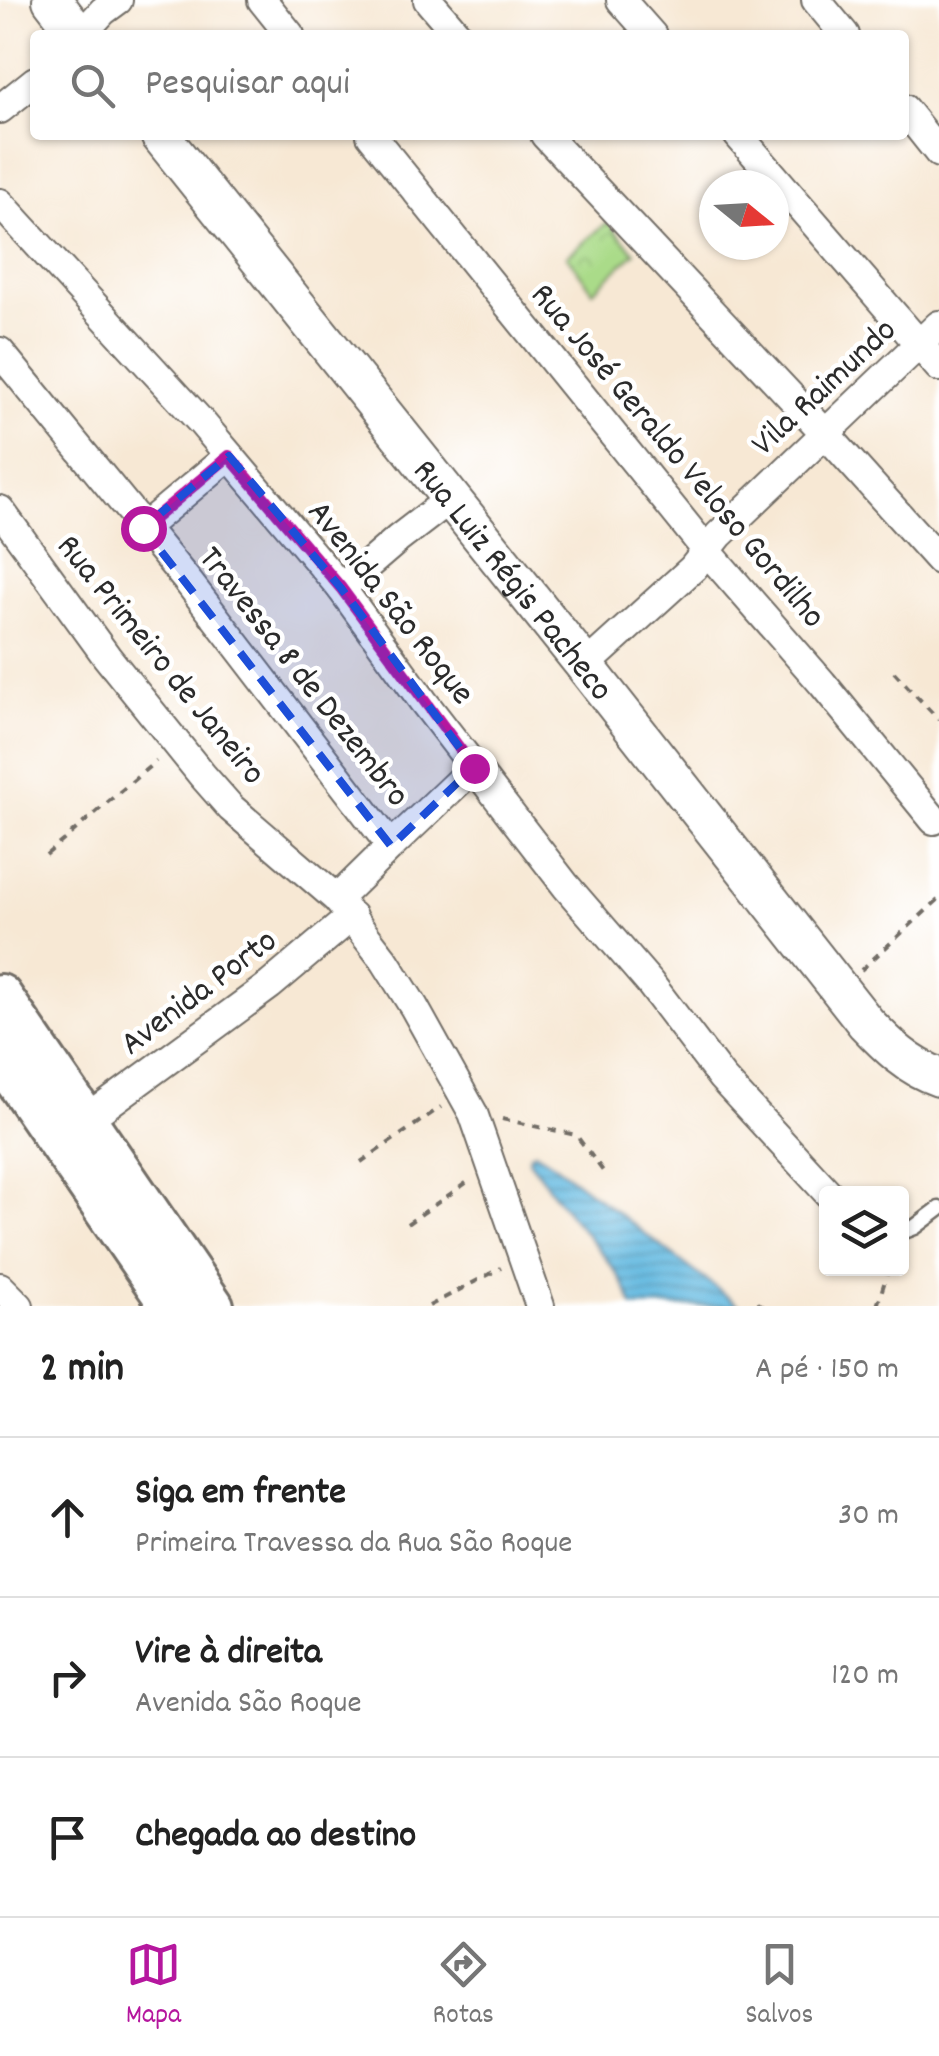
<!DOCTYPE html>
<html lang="pt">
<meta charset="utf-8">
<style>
:root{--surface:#fff;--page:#f6f6f6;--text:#222;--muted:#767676;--line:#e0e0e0;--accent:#b5179e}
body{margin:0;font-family:Dekko,sans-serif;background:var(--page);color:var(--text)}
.controls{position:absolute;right:30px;bottom:30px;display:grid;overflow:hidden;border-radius:10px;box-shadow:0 2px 8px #0004}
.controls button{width:90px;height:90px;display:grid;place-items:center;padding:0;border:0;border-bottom:2px solid var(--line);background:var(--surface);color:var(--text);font:50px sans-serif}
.compass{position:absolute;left:699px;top:170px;width:90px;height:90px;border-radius:50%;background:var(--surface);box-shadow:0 2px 8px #0004;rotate:108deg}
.stop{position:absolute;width:30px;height:30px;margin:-22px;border:8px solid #b5179e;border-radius:50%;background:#fff}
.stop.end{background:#b5179e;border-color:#fff;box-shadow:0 2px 10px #0008}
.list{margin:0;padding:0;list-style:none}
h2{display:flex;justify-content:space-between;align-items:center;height:130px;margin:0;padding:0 40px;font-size:42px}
h2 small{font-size:32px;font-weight:400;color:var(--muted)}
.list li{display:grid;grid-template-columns:65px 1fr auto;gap:30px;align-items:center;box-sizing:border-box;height:160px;padding:0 40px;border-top:2px solid var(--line)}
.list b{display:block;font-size:38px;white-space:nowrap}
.list p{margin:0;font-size:32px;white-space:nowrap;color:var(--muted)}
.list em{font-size:32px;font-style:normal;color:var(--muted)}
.icon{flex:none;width:55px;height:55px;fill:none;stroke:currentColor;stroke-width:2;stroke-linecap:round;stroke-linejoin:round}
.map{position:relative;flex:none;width:939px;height:1306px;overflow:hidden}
.search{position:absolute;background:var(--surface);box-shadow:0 2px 8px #0004;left:30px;right:30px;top:30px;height:110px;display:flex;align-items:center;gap:25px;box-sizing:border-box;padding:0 35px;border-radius:10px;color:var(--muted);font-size:38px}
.sheet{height:610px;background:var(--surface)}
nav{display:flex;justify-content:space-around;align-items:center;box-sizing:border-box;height:140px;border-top:2px solid var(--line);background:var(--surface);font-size:28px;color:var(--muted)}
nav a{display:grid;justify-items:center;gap:5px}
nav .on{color:var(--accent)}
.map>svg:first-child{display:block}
</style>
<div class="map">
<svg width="939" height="1306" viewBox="0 0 939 1306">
<defs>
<pattern id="park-crowns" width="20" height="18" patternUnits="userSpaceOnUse" patternTransform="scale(2.5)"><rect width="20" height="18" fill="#aadb89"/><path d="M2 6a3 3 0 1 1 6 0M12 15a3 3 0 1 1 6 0" fill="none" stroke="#92bc76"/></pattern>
<pattern id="water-rules" width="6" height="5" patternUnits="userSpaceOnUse" patternTransform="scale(2.5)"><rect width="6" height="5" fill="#64bae1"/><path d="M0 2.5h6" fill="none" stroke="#5397b7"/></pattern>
</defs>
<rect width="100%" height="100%" fill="#fff"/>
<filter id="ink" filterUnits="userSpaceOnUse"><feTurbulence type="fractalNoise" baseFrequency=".01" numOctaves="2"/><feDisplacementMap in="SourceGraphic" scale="20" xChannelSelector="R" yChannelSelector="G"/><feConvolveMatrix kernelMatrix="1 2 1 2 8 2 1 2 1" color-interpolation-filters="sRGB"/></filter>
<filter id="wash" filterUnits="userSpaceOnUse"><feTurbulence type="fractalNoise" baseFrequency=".0048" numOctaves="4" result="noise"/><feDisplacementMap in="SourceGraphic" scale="40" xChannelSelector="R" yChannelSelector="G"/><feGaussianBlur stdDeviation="2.25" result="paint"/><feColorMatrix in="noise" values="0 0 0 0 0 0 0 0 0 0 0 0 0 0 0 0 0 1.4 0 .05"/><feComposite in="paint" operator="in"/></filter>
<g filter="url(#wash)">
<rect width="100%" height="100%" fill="#f7e8d4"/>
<path fill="url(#park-crowns)" stroke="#6a835a" stroke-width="2.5" d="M608,222L635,253L593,291L567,256Z"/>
<path fill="url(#water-rules)" stroke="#487286" stroke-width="2.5" d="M535,1152L548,1160L740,1306H633C620,1268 590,1241 566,1210C553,1194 541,1176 529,1160L530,1154Z"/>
</g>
<g filter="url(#ink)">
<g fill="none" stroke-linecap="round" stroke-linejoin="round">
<defs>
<path id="service" d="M902,1232L915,1227L939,1209"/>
<g id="minor">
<path d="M262,0L290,35"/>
<path d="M428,0L458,35"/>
<path d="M621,0L652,35"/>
<path d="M816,0L845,35"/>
<path d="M81,35L103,11L118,0"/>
<path d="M0,109L35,81"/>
<path d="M904,109L939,153"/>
<path d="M371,135L707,551L822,683L934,820"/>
<path d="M545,135L825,433L939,560"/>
<path d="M738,135L939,367"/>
<path d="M0,203L202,423L341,588L423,701L566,886L649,982L722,1078L829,1194"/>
<path d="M0,352L189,583L391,846L337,899"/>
<path d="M0,510L107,657L202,775L231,808L337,899L385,961L414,1007L473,1113L540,1306"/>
<path d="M143,528L229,456"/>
<path d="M341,588L398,539L450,499"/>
<path d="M585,666L693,568L719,535L939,325"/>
<path d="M391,846L474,767"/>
<path d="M86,1120L270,985L352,916"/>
<path d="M0,1287L19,1306"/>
</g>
<g id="secondary">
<path d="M52,0L79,35"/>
<path id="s1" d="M160,135L585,666L866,1023C887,1045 909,1067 939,1077"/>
</g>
<g id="primary">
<path d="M0,996L212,1306"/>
<path d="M0,1056L172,1306"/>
</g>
</defs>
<use href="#service" stroke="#726d66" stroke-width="19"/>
<use href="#minor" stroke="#726d66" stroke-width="32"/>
<use href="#secondary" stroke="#726d66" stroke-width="42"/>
<use href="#primary" stroke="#726d66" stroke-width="48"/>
<g stroke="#726d66" stroke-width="4" stroke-dasharray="8 8" stroke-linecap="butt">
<path d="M894,672L939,720"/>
<path d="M46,855L156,761"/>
<path d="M861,970L939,899"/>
<path d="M502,1119L576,1135L603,1171"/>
<path d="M361,1162L441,1107"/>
<path d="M407,1224L469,1181"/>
<path d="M757,1303L763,1306"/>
<path d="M429,1306L501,1268"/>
<path d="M877,1306L889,1268"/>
</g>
<use href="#service" stroke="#fff" stroke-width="14"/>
<use href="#minor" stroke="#fff" stroke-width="28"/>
<use href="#secondary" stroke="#fff" stroke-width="38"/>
<use href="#primary" stroke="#fff" stroke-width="42"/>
</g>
</g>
<g fill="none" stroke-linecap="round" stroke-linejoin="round" filter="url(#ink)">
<path stroke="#b5179e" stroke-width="12" d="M143,528L229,456L341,588L474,768"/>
</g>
<path fill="#1d4ed8" fill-opacity="0.2" stroke="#1d4ed8" stroke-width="8" stroke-dasharray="20 12" stroke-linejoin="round" d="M229,456L341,588L474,767L391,846L143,528Z"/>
<g text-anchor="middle" stroke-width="9" stroke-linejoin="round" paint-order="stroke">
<g font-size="35" fill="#2b2b2b" stroke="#fff">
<text transform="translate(822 385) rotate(-43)" y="12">Vila Raimundo</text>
<text transform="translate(680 454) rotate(50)" y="12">Rua José Geraldo Veloso Gordilho</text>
<text dy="12" stroke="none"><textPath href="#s1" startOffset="568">Rua Luiz Régis Pacheco</textPath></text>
<text transform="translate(393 601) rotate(52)" y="12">Avenida São Roque</text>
<text transform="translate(163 658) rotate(51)" y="12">Rua Primeiro de Janeiro</text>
<text transform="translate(306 675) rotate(52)" y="12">Travessa 8 de Dezembro</text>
<text transform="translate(197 990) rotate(-37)" y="12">Avenida Porto</text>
</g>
</g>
</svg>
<div class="controls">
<button><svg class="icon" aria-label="layers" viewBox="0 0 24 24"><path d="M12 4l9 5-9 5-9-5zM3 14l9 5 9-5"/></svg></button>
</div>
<svg class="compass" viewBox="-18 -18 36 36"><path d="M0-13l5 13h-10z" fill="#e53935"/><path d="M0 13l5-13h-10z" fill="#767676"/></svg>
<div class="stop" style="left:143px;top:528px"></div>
<div class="stop end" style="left:474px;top:768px"></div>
<div class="search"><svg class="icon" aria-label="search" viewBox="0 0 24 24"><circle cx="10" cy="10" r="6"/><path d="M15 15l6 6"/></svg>Pesquisar aqui</div>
</div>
<section class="sheet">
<h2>2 min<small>A pé · 150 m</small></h2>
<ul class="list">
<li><svg class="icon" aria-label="ahead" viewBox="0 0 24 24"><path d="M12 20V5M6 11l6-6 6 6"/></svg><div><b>Siga em frente</b><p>Primeira Travessa da Rua São Roque</p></div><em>30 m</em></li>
<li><svg class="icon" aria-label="right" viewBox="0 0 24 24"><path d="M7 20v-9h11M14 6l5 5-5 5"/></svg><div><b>Vire à direita</b><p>Avenida São Roque</p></div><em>120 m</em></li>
<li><svg class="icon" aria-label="arrive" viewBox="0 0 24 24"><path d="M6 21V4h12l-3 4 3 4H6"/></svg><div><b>Chegada ao destino</b></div></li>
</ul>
</section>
<nav>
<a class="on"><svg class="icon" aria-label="map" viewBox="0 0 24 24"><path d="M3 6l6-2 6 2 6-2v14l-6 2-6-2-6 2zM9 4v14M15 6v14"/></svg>Mapa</a>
<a><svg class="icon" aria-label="directions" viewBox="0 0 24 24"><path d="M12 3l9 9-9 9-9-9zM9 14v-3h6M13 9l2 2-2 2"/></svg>Rotas</a>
<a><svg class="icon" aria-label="saved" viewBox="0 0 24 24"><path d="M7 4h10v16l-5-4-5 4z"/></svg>Salvos</a>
</nav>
